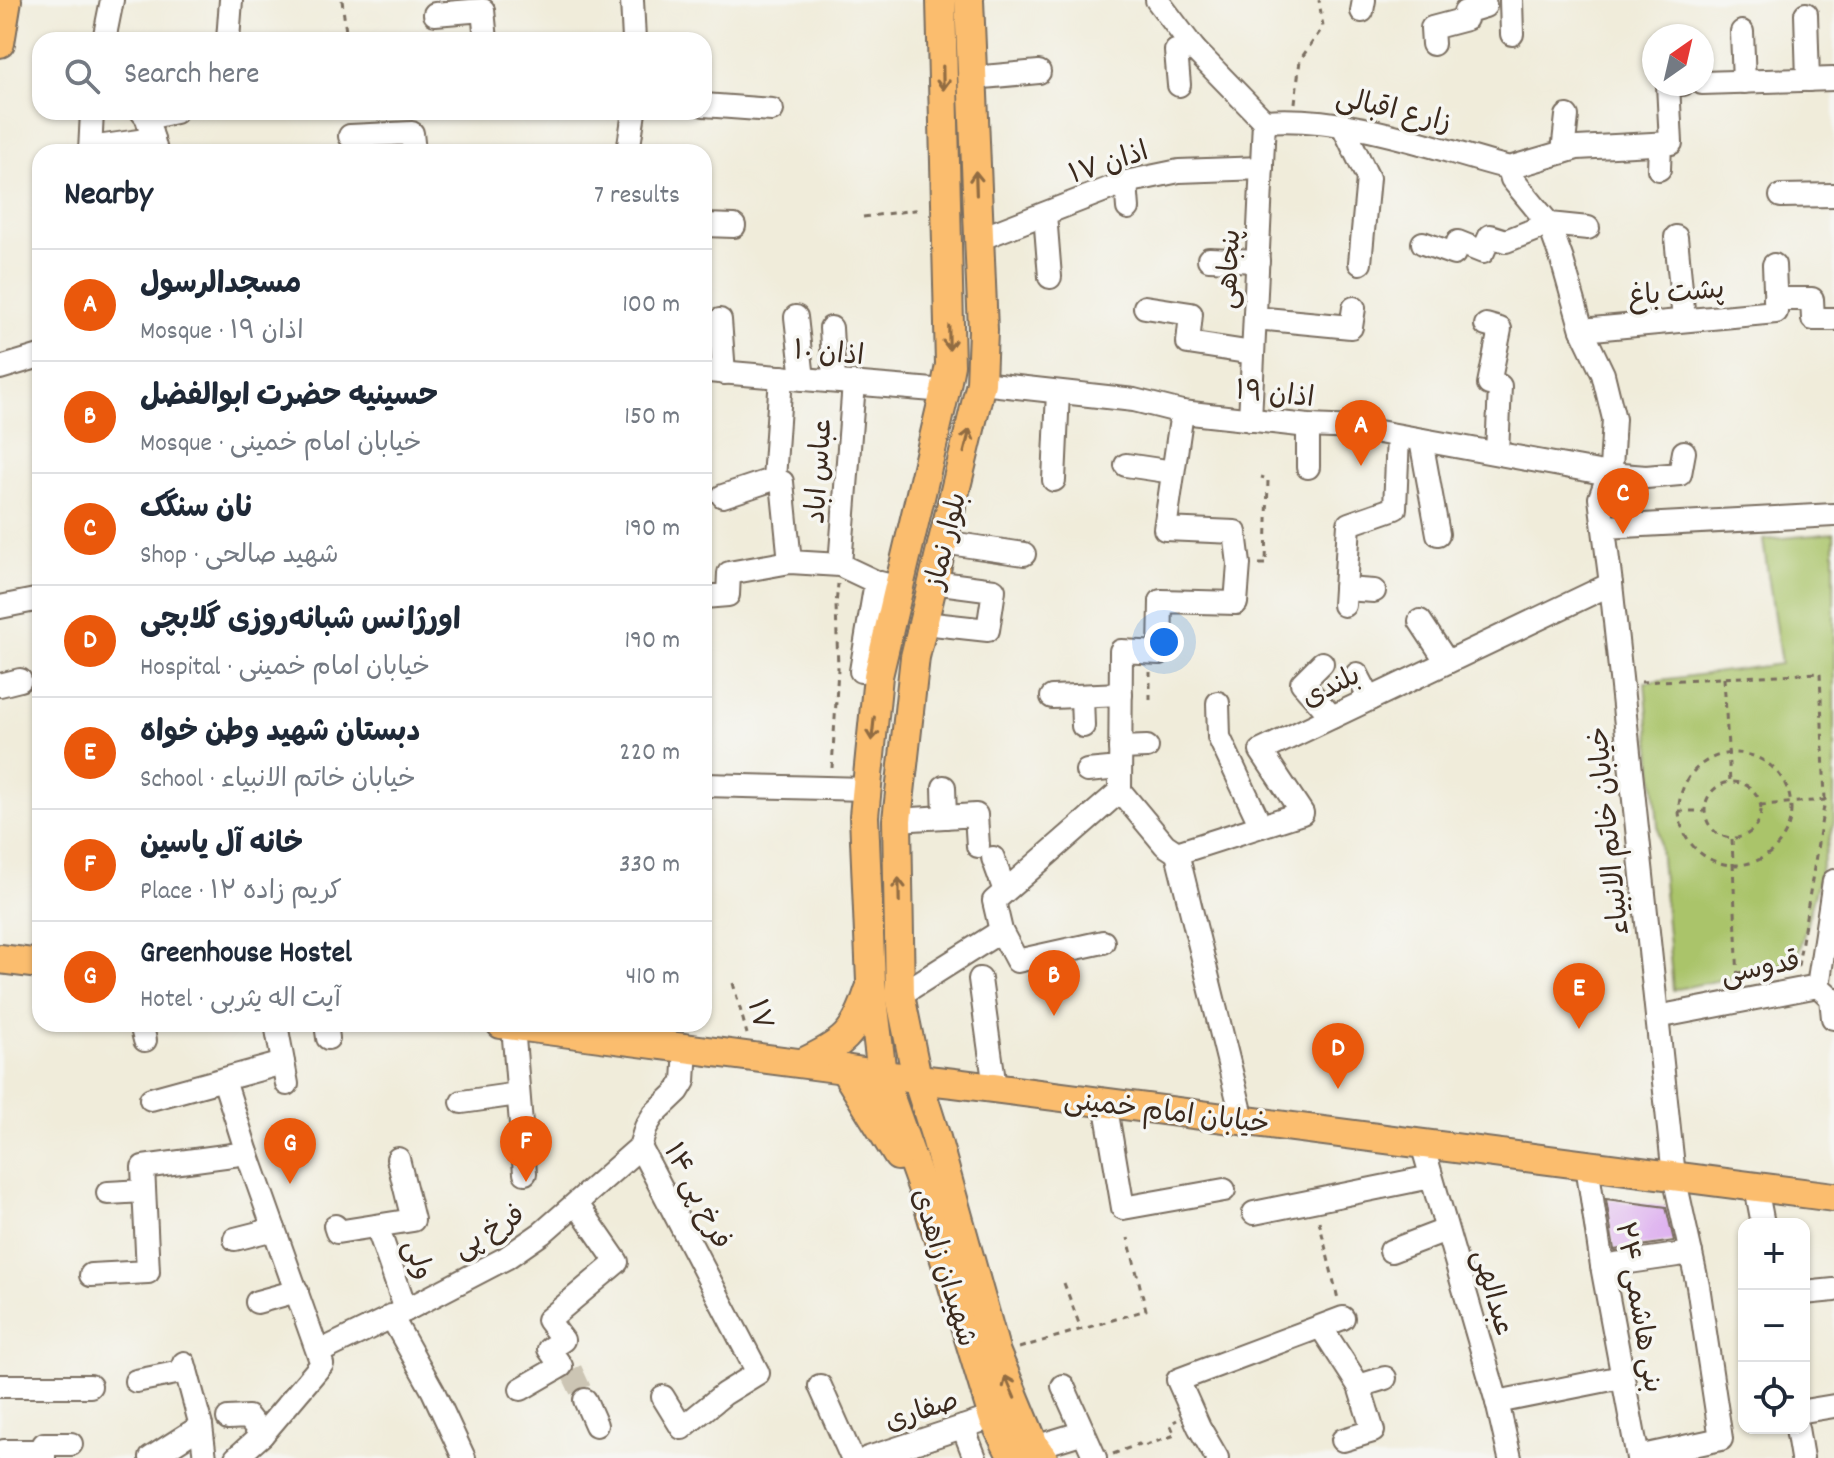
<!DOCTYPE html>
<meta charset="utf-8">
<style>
:root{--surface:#fff;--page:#f6f6f7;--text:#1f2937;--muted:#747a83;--line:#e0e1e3;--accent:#ea580c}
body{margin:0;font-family:Dekko,"Playpen Sans Arabic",sans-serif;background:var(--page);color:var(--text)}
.controls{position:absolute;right:24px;bottom:24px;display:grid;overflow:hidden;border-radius:16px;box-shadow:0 2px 6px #0004}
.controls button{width:72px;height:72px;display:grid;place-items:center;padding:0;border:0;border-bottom:2px solid var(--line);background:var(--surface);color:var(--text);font:40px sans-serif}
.compass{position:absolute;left:1642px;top:24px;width:72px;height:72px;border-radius:50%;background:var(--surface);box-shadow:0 2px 6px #0004;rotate:34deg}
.you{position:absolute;left:1164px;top:642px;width:28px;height:28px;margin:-20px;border:6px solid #fff;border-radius:50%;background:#1a73e8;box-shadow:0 0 0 12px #1a73e833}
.badge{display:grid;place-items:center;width:52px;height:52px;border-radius:50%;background:var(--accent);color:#fff;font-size:26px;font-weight:700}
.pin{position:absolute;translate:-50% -66px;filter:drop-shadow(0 2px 4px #0008)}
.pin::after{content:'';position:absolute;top:42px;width:28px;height:24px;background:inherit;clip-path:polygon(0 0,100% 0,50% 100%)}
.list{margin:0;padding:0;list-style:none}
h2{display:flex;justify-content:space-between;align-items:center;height:104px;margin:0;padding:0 32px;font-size:34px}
h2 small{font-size:26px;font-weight:400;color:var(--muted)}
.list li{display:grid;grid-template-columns:52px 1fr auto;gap:24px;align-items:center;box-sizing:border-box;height:112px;padding:0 32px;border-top:2px solid var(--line)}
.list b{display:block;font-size:30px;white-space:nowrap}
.list p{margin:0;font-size:26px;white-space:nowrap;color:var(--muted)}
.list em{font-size:26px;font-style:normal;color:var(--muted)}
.icon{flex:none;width:44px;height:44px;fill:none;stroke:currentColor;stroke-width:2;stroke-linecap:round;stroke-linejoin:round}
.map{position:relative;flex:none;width:1834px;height:1458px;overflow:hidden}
.search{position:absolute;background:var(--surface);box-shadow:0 2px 6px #0004;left:32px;top:32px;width:680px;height:88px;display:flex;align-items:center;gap:20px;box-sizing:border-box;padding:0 28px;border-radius:24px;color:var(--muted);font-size:30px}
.panel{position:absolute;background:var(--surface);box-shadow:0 2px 6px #0004;left:32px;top:144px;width:680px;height:888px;border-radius:24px}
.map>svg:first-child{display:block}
</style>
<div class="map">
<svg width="1834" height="1458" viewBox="0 0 1834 1458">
<rect width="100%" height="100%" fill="#f6f6f2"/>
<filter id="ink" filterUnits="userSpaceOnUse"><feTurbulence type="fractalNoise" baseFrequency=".0125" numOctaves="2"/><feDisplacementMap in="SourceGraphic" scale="16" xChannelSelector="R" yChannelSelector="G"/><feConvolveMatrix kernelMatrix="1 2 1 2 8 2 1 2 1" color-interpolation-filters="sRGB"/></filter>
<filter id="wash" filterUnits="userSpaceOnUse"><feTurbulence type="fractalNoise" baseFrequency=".006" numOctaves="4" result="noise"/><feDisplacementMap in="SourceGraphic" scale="32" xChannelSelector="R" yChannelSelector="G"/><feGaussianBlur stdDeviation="1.8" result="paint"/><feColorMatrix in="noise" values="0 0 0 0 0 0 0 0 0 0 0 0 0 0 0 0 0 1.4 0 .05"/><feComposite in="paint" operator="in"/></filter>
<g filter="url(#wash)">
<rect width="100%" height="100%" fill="#f0ecda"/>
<path fill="#aac46a" stroke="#727744" stroke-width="2" d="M1834,533V821L1796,964L1673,990L1645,682L1781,664L1763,540Z"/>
<g id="blocks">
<path fill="#dcabef" d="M1606,1199L1666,1207L1674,1241L1614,1250Z"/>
</g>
</g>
<g filter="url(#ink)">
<use href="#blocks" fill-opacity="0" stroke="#7a6e60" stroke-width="2"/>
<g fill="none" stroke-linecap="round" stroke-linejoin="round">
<path stroke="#ccc5b4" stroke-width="22" stroke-dasharray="22 11" stroke-linecap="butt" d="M571,1370L585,1400"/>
<defs>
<g id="minor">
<path d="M632,0L634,40"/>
<path d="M1157,0L1194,49L1264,121"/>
<path d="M1511,0L1512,34"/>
<path d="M1362,11L1364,0"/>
<path d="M435,14L483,10L486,40"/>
<path d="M1806,14L1808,80"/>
<path d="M1742,32L1744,82"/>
<path d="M104,40L112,0"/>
<path d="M228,40L231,0"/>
<path d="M1433,44L1432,28L1466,19L1465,12L1485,6L1484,0"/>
<path d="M972,78L1039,72"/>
<path d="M1702,83L1834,79"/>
<path d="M1179,85L1176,51L1194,49"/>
<path d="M704,105L772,110"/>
<path d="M142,112L147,118L156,151"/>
<path d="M147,118L175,112"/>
<path d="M1264,121C1348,115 1429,147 1509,168"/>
<path d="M1342,124L1368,178L1360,263"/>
<path d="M350,136L412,133L414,152"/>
<path d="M90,148L153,139"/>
<path d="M90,152L92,112"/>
<path d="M628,152L634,112"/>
<path d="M1563,152L1567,116"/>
<path d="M1509,168L1512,179L1549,224L1562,260L1582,330L1603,374L1614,419L1611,468L1600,498L1611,584L1674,1176L1698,1286L1721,1439L1638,1457"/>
<path d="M1509,168L1577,148L1671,143L1668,84H1683"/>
<path d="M1659,169L1660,144"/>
<path d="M1126,182L1128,208"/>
<path d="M1781,196L1834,195"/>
<path d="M1045,214L1050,277"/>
<path d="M704,225L734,226"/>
<path d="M1676,237L1684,320"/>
<path d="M979,239L1126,182L1179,171L1262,168"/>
<path d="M1423,243L1454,254L1458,242L1483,252L1490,236L1506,241L1549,224L1588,228"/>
<path d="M1209,259L1258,261"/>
<path d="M1775,299H1812L1813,319H1834"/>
<path d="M1145,307L1191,314L1188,343L1253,353"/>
<path d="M796,317L803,379"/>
<path d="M1255,318L1351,327L1354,308"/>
<path d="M720,320L724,373"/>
<path d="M1486,325L1500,329L1489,384L1500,386L1497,453"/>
<path d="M831,328L834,381"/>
<path d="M1582,330L1776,312L1774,265"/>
<path d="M0,368L40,356"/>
<path d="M708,371L945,391"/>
<path d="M981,383L1134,400L1182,412L1308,426L1357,428L1609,474L1646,477L1680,474L1684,452"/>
<path d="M1250,420L1264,121"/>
<path d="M1308,426V467"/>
<path d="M1421,440L1438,534"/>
<path d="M1126,465L1173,472"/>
<path d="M774,479L781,377"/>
<path d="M774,479L782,482L790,562"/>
<path d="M1054,480L1058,392"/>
<path d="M723,496L774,479"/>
<path d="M1605,527L1834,515"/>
<path d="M943,542L1024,554"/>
<path d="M840,565L854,383"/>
<path d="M1345,589L1374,591"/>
<path d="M704,597L728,595L729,573L790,562L840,565L876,582L899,588"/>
<path d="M1344,605L1349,524L1395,508L1398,436"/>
<path d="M0,607L40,599"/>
<path d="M1420,621L1447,662"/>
<path d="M924,623L988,630L994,590L933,582"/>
<path d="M1322,663L1302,683L1332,717"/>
<path d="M861,671L876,582"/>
<path d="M1357,674L1370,699"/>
<path d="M0,685L20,680"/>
<path d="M1082,696L1083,726"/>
<path d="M1052,697L1121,694"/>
<path d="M1218,703L1219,737L1261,826"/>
<path d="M1120,748L1147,747"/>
<path d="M1087,771L1120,768"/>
<path d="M704,785L867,789"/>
<path d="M944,787L945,817"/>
<path d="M1120,791L1121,651L1160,653L1161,601L1236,603L1239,564L1235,532L1165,529L1182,412"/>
<path d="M897,820L976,815L978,846"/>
<path d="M1177,853L1302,813L1261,751L1611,584"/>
<path d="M1177,853L1243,1120"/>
<path d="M993,858L1005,891"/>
<path d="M1103,942L1017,961L1001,931L994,901L1120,791L1165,845L1177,853"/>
<path d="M980,979L995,1088"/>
<path d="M1818,986L1834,881"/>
<path d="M1818,986L1831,998L1833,1018"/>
<path d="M900,995L1001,931"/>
<path d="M1657,1017L1818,986"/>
<path d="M141,1024L145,1040"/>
<path d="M276,1024L287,1084"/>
<path d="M326,1024L328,1038"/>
<path d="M513,1026L525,1173"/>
<path d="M224,1080L247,1153L322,1364L262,1435L236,1458"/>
<path d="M151,1099L283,1063"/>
<path d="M462,1102L518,1094"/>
<path d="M1105,1102L1123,1208L1224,1190"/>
<path d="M1422,1144L1497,1402L1510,1458"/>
<path d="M1587,1165L1602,1266L1638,1458"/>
<path d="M1756,1187L1763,1224"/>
<path d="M108,1193L144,1191"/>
<path d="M1254,1213L1431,1177"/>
<path d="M335,1226L337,1232L413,1220L398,1159"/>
<path d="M377,1226L406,1310"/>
<path d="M235,1239L274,1229"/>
<path d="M1391,1251L1446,1230"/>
<path d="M1602,1266L1691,1253"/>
<path d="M91,1275L148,1272L143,1167L247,1153"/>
<path d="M1804,1293L1834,1290"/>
<path d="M257,1302L297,1291"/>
<path d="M391,1316L433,1391L464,1458"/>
<path d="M1321,1327L1359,1386L1373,1431L1343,1440"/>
<path d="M319,1352L406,1310L506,1258L542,1233L640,1147"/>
<path d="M184,1363L201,1426L205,1458"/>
<path d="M136,1381L186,1371"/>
<path d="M0,1386H90"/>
<path d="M820,1386L852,1458"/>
<path d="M1063,1386L1095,1458"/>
<path d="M1359,1386L1385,1378"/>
<path d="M521,1389L561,1366L549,1349L563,1340L548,1320L617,1262L577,1204"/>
<path d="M663,1397L682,1428L724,1394L758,1373L640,1147L646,1127L654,1114L678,1091L684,1081L686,1048"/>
<path d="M585,1400L596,1425"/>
<path d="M1497,1402L1622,1377"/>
<path d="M1804,1411L1834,1406"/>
<path d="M228,1418L248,1417L262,1435"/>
<path d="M963,1427L975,1458"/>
<path d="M1797,1428L1802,1458"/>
<path d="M1035,1447L1084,1432"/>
<path d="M4,1451H44V1458"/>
<path d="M44,1451V1444H71"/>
<path d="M151,1458L201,1426"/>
<path d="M868,1458L993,1417"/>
<path d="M1217,1458L1199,1427L1178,1380L1343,1318"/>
</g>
<g id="major">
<path d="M941,0L950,365L945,391L878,676L864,816L871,982L882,1075L928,1204L993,1417L1013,1458"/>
<path d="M969,0L983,330L981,383L915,657L897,820L900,995L917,1078L936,1138L996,1353L1035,1447L1043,1458"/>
<path d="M0,43L7,0"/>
<path d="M0,959L40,964"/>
<path d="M501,1024L844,1069L882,1075L954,1083L1834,1197"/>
<path d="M802,1063C843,1044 855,1035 869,991"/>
<path d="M844,1069L898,1156"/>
</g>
</defs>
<use href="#minor" stroke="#7a6e60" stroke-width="26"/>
<use href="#major" stroke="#7a6e60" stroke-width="32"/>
<g stroke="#7a6e60" stroke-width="3" stroke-dasharray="6 6" stroke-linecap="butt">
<path d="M342,0L347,40"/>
<path d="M1295,103L1300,60L1323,27L1319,0"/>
<path d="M863,217L922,209"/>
<path d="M1259,564H1266L1268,479L1261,477"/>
<path d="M1724,678L1730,782"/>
<path d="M1641,682L1820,673L1825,800"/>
<path d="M1150,700V672"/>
<circle cx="1735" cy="809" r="56"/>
<path d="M832,768L838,669L836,605L838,584"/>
<circle cx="1733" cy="810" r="28"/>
<path d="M1678,811H1705"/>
<path d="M1732,839L1738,982"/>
<path d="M1738,973L1798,966L1825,800L1761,805"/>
<path d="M733,983L747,1034"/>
<path d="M1319,1221L1338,1299"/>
<path d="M1064,1283L1081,1329"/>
<path d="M1019,1348L1146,1310L1128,1238"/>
<path d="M1113,1454L1139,1444L1141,1447L1175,1435L1170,1424L1177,1420"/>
</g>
<use href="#minor" stroke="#fff" stroke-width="22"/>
<use href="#major" stroke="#fbbd6e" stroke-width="28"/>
</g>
<defs><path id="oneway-shaft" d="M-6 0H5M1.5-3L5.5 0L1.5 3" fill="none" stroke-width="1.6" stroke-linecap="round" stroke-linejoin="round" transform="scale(2)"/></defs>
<g stroke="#916c42">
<use href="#oneway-shaft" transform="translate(943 78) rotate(89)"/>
<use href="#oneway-shaft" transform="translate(976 183) rotate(-92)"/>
<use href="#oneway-shaft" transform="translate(949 338) rotate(89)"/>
<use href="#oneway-shaft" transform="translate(967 441) rotate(-76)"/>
<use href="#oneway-shaft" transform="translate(873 729) rotate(96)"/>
<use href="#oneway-shaft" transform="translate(899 890) rotate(-91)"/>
<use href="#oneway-shaft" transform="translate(1010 1387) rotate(-113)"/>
</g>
</g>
<g text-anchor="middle" stroke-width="7" stroke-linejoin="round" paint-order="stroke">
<g font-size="28" fill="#3b2a1e" stroke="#f6f6f2">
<text transform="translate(1394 108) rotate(13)" y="10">زارع اقبالی</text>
<text transform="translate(1108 161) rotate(-18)" y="10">اذان ۱۷</text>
<text transform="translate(1227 269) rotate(-87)" y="10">پنجاهی</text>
<text transform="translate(1676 291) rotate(-5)" y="10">پشت باغ</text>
<text transform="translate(829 351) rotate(5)" y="10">اذان ۱۰</text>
<text transform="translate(1275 392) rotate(6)" y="10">اذان ۱۹</text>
<text transform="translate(817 471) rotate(-86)" y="10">عباس اباد</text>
<text transform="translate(944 540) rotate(-76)" y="10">بلوار نماز</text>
<text transform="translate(1330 685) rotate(-26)" y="10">بلندی</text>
<text transform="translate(1607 831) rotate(-96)" y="10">خیابان خاتم الانبیاء</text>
<text transform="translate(1760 966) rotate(-11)" y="10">قدوسی</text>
<text transform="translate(762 1014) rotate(74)" y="10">۱۷</text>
<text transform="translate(1167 1110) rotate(7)" y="10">خیابان امام خمینی</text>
<text transform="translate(699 1195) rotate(63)" y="10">فرخ پی ۱۴</text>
<text transform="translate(488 1230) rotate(-31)" y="10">فرخ پی</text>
<text transform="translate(420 1259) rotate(71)" y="10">ولی</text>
<text transform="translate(946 1267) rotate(73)" y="10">شهیدان زاهدی</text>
<text transform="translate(1495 1292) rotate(74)" y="10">عبدالهی</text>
<text transform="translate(1641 1307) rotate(80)" y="10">بنی هاشمی ۲۴</text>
<text transform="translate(921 1409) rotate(-18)" y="10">صفاری</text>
</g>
</g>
</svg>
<div class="controls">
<button>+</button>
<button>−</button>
<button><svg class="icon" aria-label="locate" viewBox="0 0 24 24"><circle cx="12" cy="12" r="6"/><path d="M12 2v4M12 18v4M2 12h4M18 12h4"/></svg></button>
</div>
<svg class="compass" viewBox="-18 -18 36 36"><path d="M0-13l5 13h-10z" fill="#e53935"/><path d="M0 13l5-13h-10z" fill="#747a83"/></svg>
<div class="you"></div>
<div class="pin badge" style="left:1361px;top:466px">A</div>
<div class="pin badge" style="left:1054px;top:1016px">B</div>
<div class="pin badge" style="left:1623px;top:534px">C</div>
<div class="pin badge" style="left:1338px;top:1089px">D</div>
<div class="pin badge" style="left:1579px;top:1029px">E</div>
<div class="pin badge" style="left:526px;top:1182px">F</div>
<div class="pin badge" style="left:290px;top:1184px">G</div>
<div class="search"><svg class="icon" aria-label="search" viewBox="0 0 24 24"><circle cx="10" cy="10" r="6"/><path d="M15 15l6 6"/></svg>Search here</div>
<section class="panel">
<h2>Nearby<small>7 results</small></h2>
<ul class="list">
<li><span class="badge">A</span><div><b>مسجدالرسول</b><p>Mosque · اذان ۱۹</p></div><em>100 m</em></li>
<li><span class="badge">B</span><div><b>حسینیه حضرت ابوالفضل</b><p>Mosque · خیابان امام خمینی</p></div><em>150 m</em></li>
<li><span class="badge">C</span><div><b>نان سنگک</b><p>Shop · شهید صالحی</p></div><em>190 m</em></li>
<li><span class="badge">D</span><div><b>اورژانس شبانه‌روزی گلابچی</b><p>Hospital · خیابان امام خمینی</p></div><em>190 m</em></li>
<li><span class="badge">E</span><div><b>دبستان شهید وطن خواه</b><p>School · خیابان خاتم الانبیاء</p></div><em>220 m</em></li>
<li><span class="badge">F</span><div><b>خانه آل یاسین</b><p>Place · کریم زاده ۱۲</p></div><em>330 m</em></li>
<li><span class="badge">G</span><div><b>Greenhouse Hostel</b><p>Hotel · آیت اله یثربی</p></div><em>410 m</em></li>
</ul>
</section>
</div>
